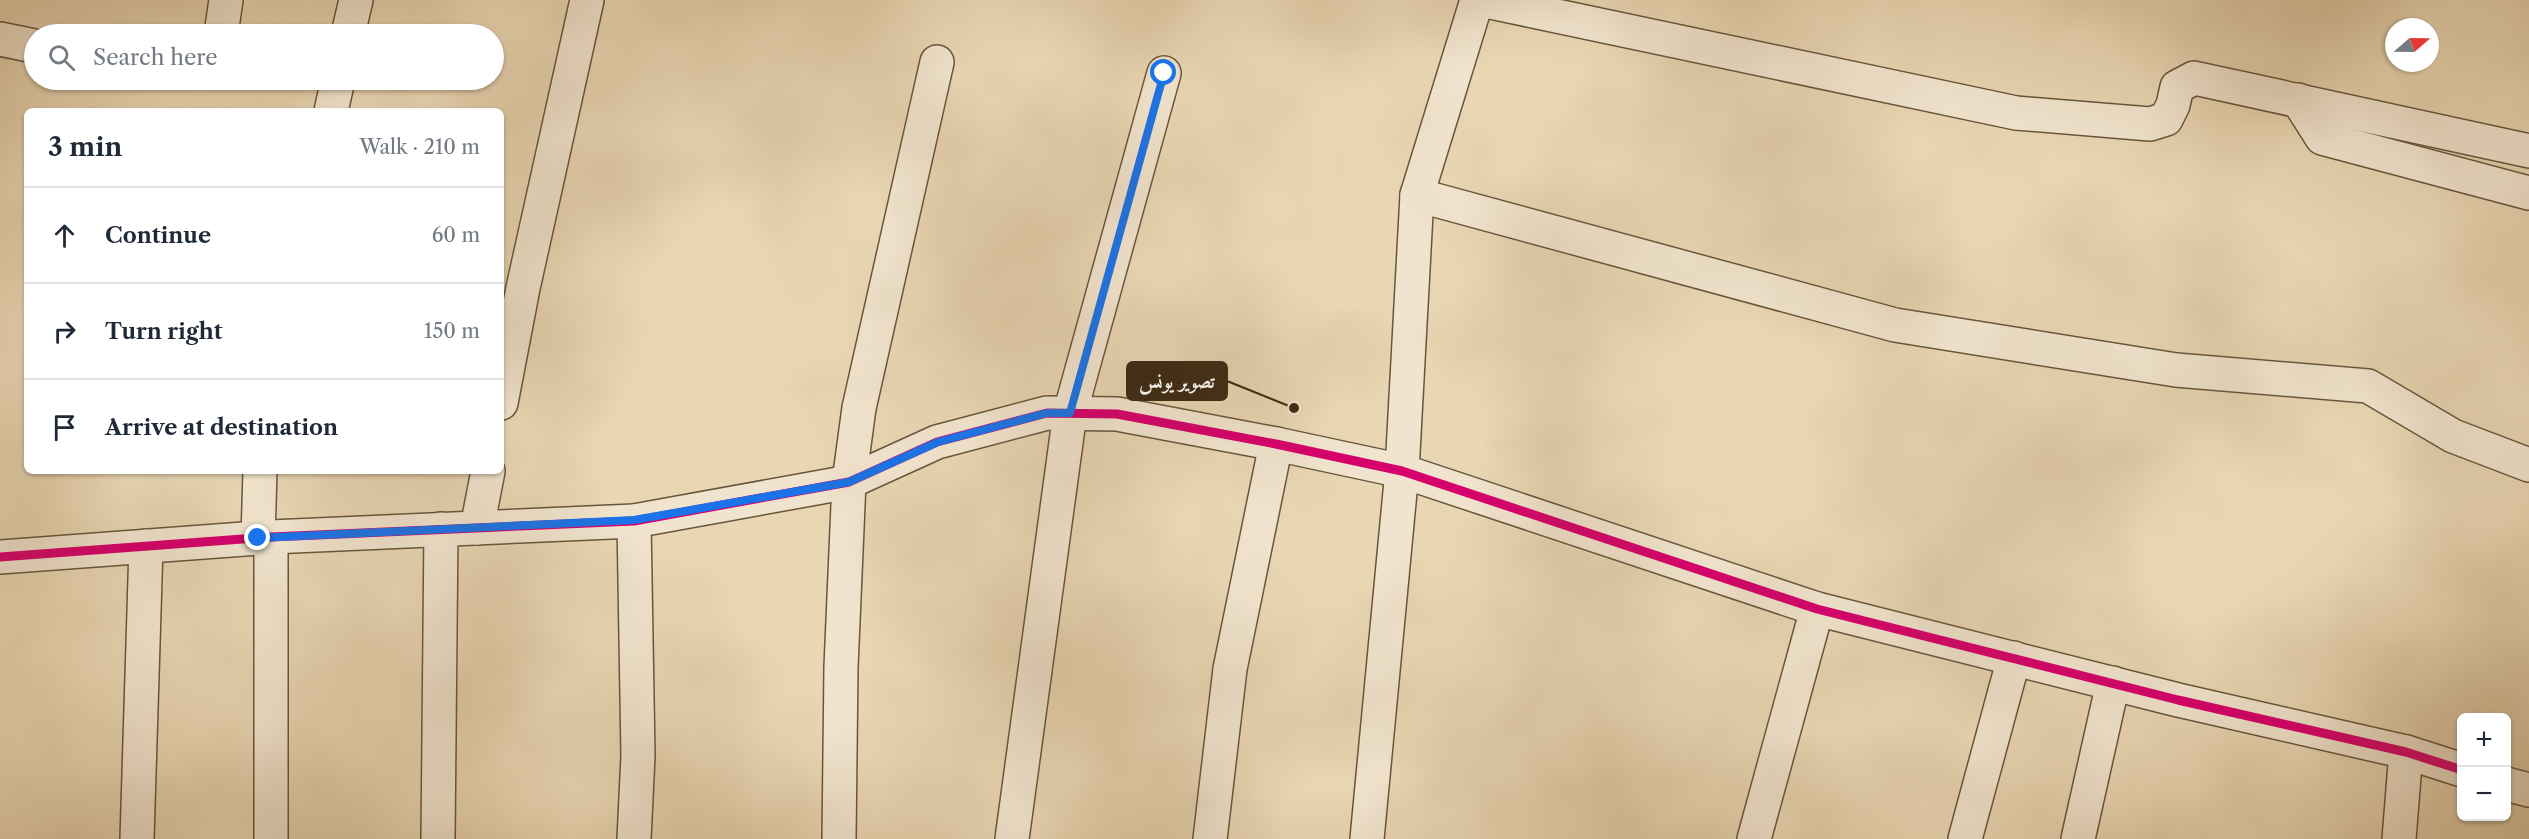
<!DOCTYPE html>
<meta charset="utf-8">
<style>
:root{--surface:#fff;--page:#f2f2f3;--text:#1f2937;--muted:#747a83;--line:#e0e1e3}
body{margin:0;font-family:"Libre Caslon Text",Amiri,serif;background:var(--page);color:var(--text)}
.controls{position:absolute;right:18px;bottom:18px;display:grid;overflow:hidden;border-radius:9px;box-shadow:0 2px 4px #0004}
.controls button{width:54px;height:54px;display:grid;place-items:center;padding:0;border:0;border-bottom:2px solid var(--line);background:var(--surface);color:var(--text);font:30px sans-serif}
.compass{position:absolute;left:2385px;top:18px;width:54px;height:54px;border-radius:50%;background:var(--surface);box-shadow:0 2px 4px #0004;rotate:70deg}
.stop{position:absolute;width:18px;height:18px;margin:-14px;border:4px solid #1a73e8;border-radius:50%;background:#fff}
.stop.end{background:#1a73e8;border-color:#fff;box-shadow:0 2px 6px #0008}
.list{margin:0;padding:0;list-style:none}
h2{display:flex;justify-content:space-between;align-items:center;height:78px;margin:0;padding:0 24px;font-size:26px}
h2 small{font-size:20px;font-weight:400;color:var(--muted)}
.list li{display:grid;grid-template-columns:39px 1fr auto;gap:18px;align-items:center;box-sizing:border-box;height:96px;padding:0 24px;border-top:2px solid var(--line)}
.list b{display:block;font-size:22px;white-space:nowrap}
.list em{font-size:20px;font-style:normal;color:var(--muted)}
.icon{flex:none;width:33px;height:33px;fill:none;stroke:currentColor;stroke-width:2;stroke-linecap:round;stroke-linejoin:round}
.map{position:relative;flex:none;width:2529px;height:839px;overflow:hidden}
.search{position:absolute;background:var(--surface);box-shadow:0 2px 4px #0004;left:24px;top:24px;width:480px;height:66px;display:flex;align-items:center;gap:15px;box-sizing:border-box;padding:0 21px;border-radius:33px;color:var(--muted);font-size:22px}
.panel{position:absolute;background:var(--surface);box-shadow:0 2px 4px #0004;left:24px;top:108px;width:480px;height:366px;border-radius:9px}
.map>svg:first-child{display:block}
</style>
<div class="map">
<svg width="2529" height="839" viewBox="0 0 2529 839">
<rect width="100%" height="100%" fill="#e9d6b3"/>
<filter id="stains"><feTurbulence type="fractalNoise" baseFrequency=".00333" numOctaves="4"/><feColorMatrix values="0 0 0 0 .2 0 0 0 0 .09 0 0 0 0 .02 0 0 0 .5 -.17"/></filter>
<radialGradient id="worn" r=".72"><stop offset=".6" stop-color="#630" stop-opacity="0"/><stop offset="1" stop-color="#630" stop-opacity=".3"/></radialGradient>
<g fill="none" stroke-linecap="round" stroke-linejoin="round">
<defs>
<g id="minor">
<path d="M1481,0L2016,113L2150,124L2166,119L2173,105L2177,87L2194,78L2529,151"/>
<path d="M221,34L226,0"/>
<path d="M348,34L356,0"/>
<path d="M0,39L34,46"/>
<path d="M2298,100L2322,138L2529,193"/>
<path d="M331,111L338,80"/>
<path d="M1417,195L1895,325L2176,370L2368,386L2453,436L2529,465"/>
<path d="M501,403L523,288L587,0"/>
<path d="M477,528L488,471"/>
<path d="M271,537V839"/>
<path d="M258,538L260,471"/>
<path d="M0,557L271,537L634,521L849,482L937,442L1047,413L1117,414L1276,444L1402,471L1817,609L2178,700L2406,752L2462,770"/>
<path d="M2506,784L2529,790"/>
<path d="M137,839L146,546"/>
<path d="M438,839L441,529"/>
<path d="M634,839L638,756L634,521"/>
<path d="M839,839L841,667L849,482L859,408L937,62"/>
<path d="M1012,839L1070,413L1164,73"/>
<path d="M1210,839L1230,669L1276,444"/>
<path d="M1367,839L1402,471L1417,195L1477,0"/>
<path d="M1754,839L1817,609"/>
<path d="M1965,839L2014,658"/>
<path d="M2078,839L2113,683"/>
<path d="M2399,839L2406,752"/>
</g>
</defs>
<use href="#minor" stroke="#68563c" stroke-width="36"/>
<use href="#minor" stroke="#f1e4ce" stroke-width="33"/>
<defs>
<path id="cycleway" d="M0,557L271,537L634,521L849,482L937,442L1047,413L1117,414L1276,444L1402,471L1817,609L2178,700L2406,752L2462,770"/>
</defs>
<use href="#cycleway" stroke="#f1e4ce" stroke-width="13"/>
<use href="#cycleway" stroke="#d6006c" stroke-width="9"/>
</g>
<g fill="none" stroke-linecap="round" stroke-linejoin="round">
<path stroke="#1a73e8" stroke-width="8" d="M258,538L634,520L849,482L938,442L1047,413H1070L1164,73"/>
</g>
<path fill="none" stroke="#3d2b15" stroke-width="2" d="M1294 408L1227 381"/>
<circle fill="#3d2b15" stroke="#f1e4ce" stroke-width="2" cx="1294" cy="408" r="6"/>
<rect fill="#3d2b15" stroke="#3d2b15" stroke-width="2" x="1127" y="362" width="100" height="38" rx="6"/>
<g font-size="20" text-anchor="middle" font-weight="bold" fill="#fff">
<text x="1177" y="388">تصوير يونس</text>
</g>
<rect width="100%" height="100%" filter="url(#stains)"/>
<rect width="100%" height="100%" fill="url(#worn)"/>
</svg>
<div class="controls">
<button>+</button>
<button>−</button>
</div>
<svg class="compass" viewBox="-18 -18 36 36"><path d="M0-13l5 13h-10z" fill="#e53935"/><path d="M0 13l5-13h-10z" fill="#747a83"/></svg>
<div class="stop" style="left:1164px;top:73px"></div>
<div class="stop end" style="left:258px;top:538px"></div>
<div class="search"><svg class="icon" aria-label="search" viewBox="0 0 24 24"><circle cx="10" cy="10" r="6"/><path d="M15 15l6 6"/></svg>Search here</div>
<section class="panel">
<h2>3 min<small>Walk · 210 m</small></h2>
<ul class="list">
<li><svg class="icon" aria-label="ahead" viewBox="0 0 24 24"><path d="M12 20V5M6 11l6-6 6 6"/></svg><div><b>Continue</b></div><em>60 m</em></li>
<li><svg class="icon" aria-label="right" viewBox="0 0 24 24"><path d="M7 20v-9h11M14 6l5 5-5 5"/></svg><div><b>Turn right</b></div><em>150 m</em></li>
<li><svg class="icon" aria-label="arrive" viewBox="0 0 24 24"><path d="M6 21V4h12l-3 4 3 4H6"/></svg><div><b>Arrive at destination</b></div></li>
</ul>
</section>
</div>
